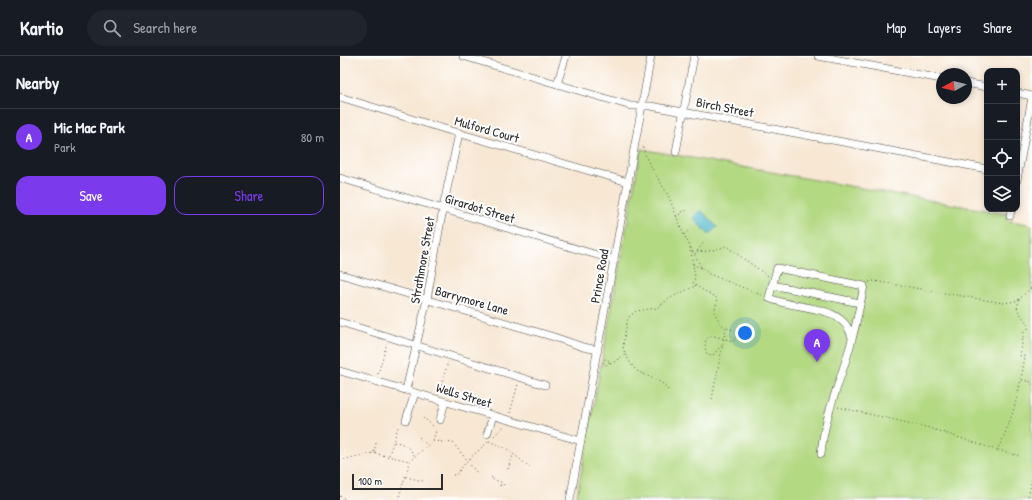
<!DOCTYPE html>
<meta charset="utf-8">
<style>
:root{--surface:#171b24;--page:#20242c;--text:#f1f3f6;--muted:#9ea1a6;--line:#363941;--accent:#7c3aed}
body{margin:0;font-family:"Patrick Hand",sans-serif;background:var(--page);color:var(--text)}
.controls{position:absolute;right:12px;top:12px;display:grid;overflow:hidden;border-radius:8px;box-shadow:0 2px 6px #0003}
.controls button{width:36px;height:36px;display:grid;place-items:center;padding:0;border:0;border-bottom:1px solid var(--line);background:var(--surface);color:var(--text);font:20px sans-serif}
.compass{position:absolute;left:596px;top:12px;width:36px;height:36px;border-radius:50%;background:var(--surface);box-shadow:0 2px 6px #0003;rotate:262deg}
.scale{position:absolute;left:12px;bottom:10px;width:91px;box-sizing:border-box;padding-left:4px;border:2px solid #2b2b2b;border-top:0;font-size:11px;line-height:14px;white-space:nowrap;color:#2b2b2b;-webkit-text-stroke:3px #fff;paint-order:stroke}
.you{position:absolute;left:405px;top:277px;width:14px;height:14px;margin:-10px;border:3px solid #fff;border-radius:50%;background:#1a73e8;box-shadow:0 0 0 6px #1a73e833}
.badge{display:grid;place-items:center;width:26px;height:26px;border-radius:50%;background:var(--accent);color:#fff;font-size:13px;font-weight:700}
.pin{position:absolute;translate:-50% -33px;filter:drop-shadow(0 1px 2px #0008)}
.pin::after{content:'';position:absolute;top:21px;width:14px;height:12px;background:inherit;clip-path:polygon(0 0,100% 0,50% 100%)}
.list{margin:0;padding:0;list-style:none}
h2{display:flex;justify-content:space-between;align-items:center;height:52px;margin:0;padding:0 16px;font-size:17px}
h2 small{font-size:13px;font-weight:400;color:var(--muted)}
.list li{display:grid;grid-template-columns:26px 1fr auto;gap:12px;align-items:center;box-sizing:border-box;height:56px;padding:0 16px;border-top:1px solid var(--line)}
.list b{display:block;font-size:15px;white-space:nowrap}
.list p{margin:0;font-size:13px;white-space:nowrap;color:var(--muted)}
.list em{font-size:13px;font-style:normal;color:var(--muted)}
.actions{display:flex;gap:8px;padding:12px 16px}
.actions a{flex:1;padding:9px 0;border:1px solid var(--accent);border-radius:12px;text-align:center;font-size:14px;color:var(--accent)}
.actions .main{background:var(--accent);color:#fff}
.icon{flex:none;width:22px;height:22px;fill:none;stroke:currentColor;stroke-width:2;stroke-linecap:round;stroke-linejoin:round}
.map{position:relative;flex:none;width:692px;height:444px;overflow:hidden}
header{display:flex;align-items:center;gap:24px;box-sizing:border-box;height:56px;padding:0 20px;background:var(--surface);border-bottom:1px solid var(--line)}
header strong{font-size:19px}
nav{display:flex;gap:22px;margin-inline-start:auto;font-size:14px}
.search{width:280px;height:36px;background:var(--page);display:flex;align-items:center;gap:10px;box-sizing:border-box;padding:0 14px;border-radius:22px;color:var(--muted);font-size:15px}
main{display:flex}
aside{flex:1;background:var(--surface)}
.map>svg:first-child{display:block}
</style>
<header>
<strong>Kartio</strong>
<div class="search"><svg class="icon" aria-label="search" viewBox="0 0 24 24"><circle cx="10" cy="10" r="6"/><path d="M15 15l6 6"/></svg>Search here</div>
<nav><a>Map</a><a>Layers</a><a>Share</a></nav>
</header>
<main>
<aside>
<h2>Nearby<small></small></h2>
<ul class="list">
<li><span class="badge">A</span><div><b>Mic Mac Park</b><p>Park</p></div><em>80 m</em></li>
</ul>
<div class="actions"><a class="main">Save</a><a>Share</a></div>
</aside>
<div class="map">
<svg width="692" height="444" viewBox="0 0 692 444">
<rect width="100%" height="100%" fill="#fff"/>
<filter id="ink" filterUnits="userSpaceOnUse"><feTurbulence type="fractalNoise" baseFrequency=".025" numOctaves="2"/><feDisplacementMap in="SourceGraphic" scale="8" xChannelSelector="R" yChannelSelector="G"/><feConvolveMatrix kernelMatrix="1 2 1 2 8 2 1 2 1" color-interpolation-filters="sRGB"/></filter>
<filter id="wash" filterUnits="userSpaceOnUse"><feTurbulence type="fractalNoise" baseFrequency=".012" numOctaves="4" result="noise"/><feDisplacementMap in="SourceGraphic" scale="16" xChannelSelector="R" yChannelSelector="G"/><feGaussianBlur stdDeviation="0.9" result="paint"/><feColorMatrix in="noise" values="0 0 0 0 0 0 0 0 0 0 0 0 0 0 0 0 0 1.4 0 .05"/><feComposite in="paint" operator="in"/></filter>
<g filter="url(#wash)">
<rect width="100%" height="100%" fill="#f7e7d3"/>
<path fill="#b4d983" stroke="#708257" d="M301,93L667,158L666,164L692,169V444H236Z"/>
<path fill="#4bb6c9" stroke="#3b707a" d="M361,154L377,171L369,179L353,162Z"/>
</g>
<g filter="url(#ink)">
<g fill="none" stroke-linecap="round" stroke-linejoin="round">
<defs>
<g id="minor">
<path d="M123,0L291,50H311L647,113"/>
<path d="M478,0L602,23"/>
<path d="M626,27L647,31"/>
<path d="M217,28L226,0"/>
<path d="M677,37L692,40"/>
<path d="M0,41L111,75L288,126"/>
<path d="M336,96L354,0"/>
<path d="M0,122L274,204"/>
<path d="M677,124L692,41"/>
<path d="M670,160L671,153"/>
<path d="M0,218L214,281L243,291L258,294"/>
<path d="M432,229L520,247"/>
<path d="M0,266L205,329"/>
<path d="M0,315L241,385"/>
<path d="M66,334L87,243L104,147L119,77"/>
<path d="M66,364L75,337"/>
<path d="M100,364L105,346"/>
<path d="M147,378L153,360"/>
<path d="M481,398C484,360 501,324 511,287C516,269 520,249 524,230L437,212L429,242C457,255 503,246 512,282"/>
<path d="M230,444L311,0"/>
</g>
</defs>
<use href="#minor" stroke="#4a4744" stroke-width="8"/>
<g stroke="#4a4744" stroke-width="1" stroke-dasharray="1 3" stroke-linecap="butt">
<path d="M303,91L307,104L328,139L344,179L361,211L369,218L424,240"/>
<path d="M336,161L345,154L347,156"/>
<path d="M344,179L349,174"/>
<path d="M350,191L355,221L353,228L378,243L374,256L381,268L386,272L372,343"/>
<path d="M357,195C365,197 379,193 386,190L428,220"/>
<path d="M355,198L364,186"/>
<path d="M353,208L361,212"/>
<path d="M529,226L534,225L663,247L677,245L692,231"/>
<path d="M382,289L373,299L367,298C365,292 363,284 370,280H374L393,285L396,283L397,275L387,272"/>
<circle cx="266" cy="306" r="3"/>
<path d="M270,307L274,306L284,299"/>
<path d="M38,318L47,287"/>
<path d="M682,324L691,326L692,329"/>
<path d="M328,334L322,327L297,315L293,311L285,298L283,290L287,265L290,260L296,255L317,252L330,242L355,230"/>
<path d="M99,337L108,306"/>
<path d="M498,351L586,371L657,394C673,365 680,332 685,300H680L684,276H688V269L677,253L679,243"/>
<path d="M170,357L178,328"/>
<path d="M83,363L84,362L94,371"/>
<path d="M154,380L164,370"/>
<path d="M79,381L87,389"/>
<path d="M93,385L113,387L127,404"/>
<path d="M149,385L167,393L192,413"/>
<path d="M54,386C62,386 71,392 74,400"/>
<path d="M658,394L680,400"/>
<path d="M34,396L36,387"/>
<path d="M49,399L58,371"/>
<path d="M0,404L33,397L70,405"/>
<path d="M128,406L138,418"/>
<path d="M168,413L173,399"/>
<path d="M113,419H116L127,405L150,384"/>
<path d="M66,421L83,425"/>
<path d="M152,421L151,423L161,426L160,430"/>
<path d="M160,429L163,430L164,428"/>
<path d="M0,440L7,444"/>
<path d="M58,444L70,405L93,385L96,374"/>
<path d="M688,444L692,422"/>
</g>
<use href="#minor" stroke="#fff" stroke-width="7"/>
</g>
</g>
<g text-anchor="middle" stroke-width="4" stroke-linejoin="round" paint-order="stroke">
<g font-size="13" fill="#2b2b2b" stroke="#fff">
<text transform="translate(385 51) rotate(11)" y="5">Birch Street</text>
<text transform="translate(147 73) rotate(16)" y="5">Mulford Court</text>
<text transform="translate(140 152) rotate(17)" y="5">Girardot Street</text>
<text transform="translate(82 204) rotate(-80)" y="5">Strathmore Street</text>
<text transform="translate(259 220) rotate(-80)" y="5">Prince Road</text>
<text transform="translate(132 244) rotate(16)" y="5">Barrymore Lane</text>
<text transform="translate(124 339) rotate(17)" y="5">Wells Street</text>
</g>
</g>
</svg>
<div class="controls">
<button>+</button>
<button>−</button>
<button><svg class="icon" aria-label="locate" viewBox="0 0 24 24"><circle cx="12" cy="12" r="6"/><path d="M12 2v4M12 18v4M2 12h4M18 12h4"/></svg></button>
<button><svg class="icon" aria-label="layers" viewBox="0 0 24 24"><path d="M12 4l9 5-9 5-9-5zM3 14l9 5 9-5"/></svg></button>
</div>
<svg class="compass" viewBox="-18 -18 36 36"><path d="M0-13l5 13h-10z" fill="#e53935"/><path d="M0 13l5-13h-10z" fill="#9ea1a6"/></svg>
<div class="scale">100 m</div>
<div class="you"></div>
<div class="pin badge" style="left:477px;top:306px">A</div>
</div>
</main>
